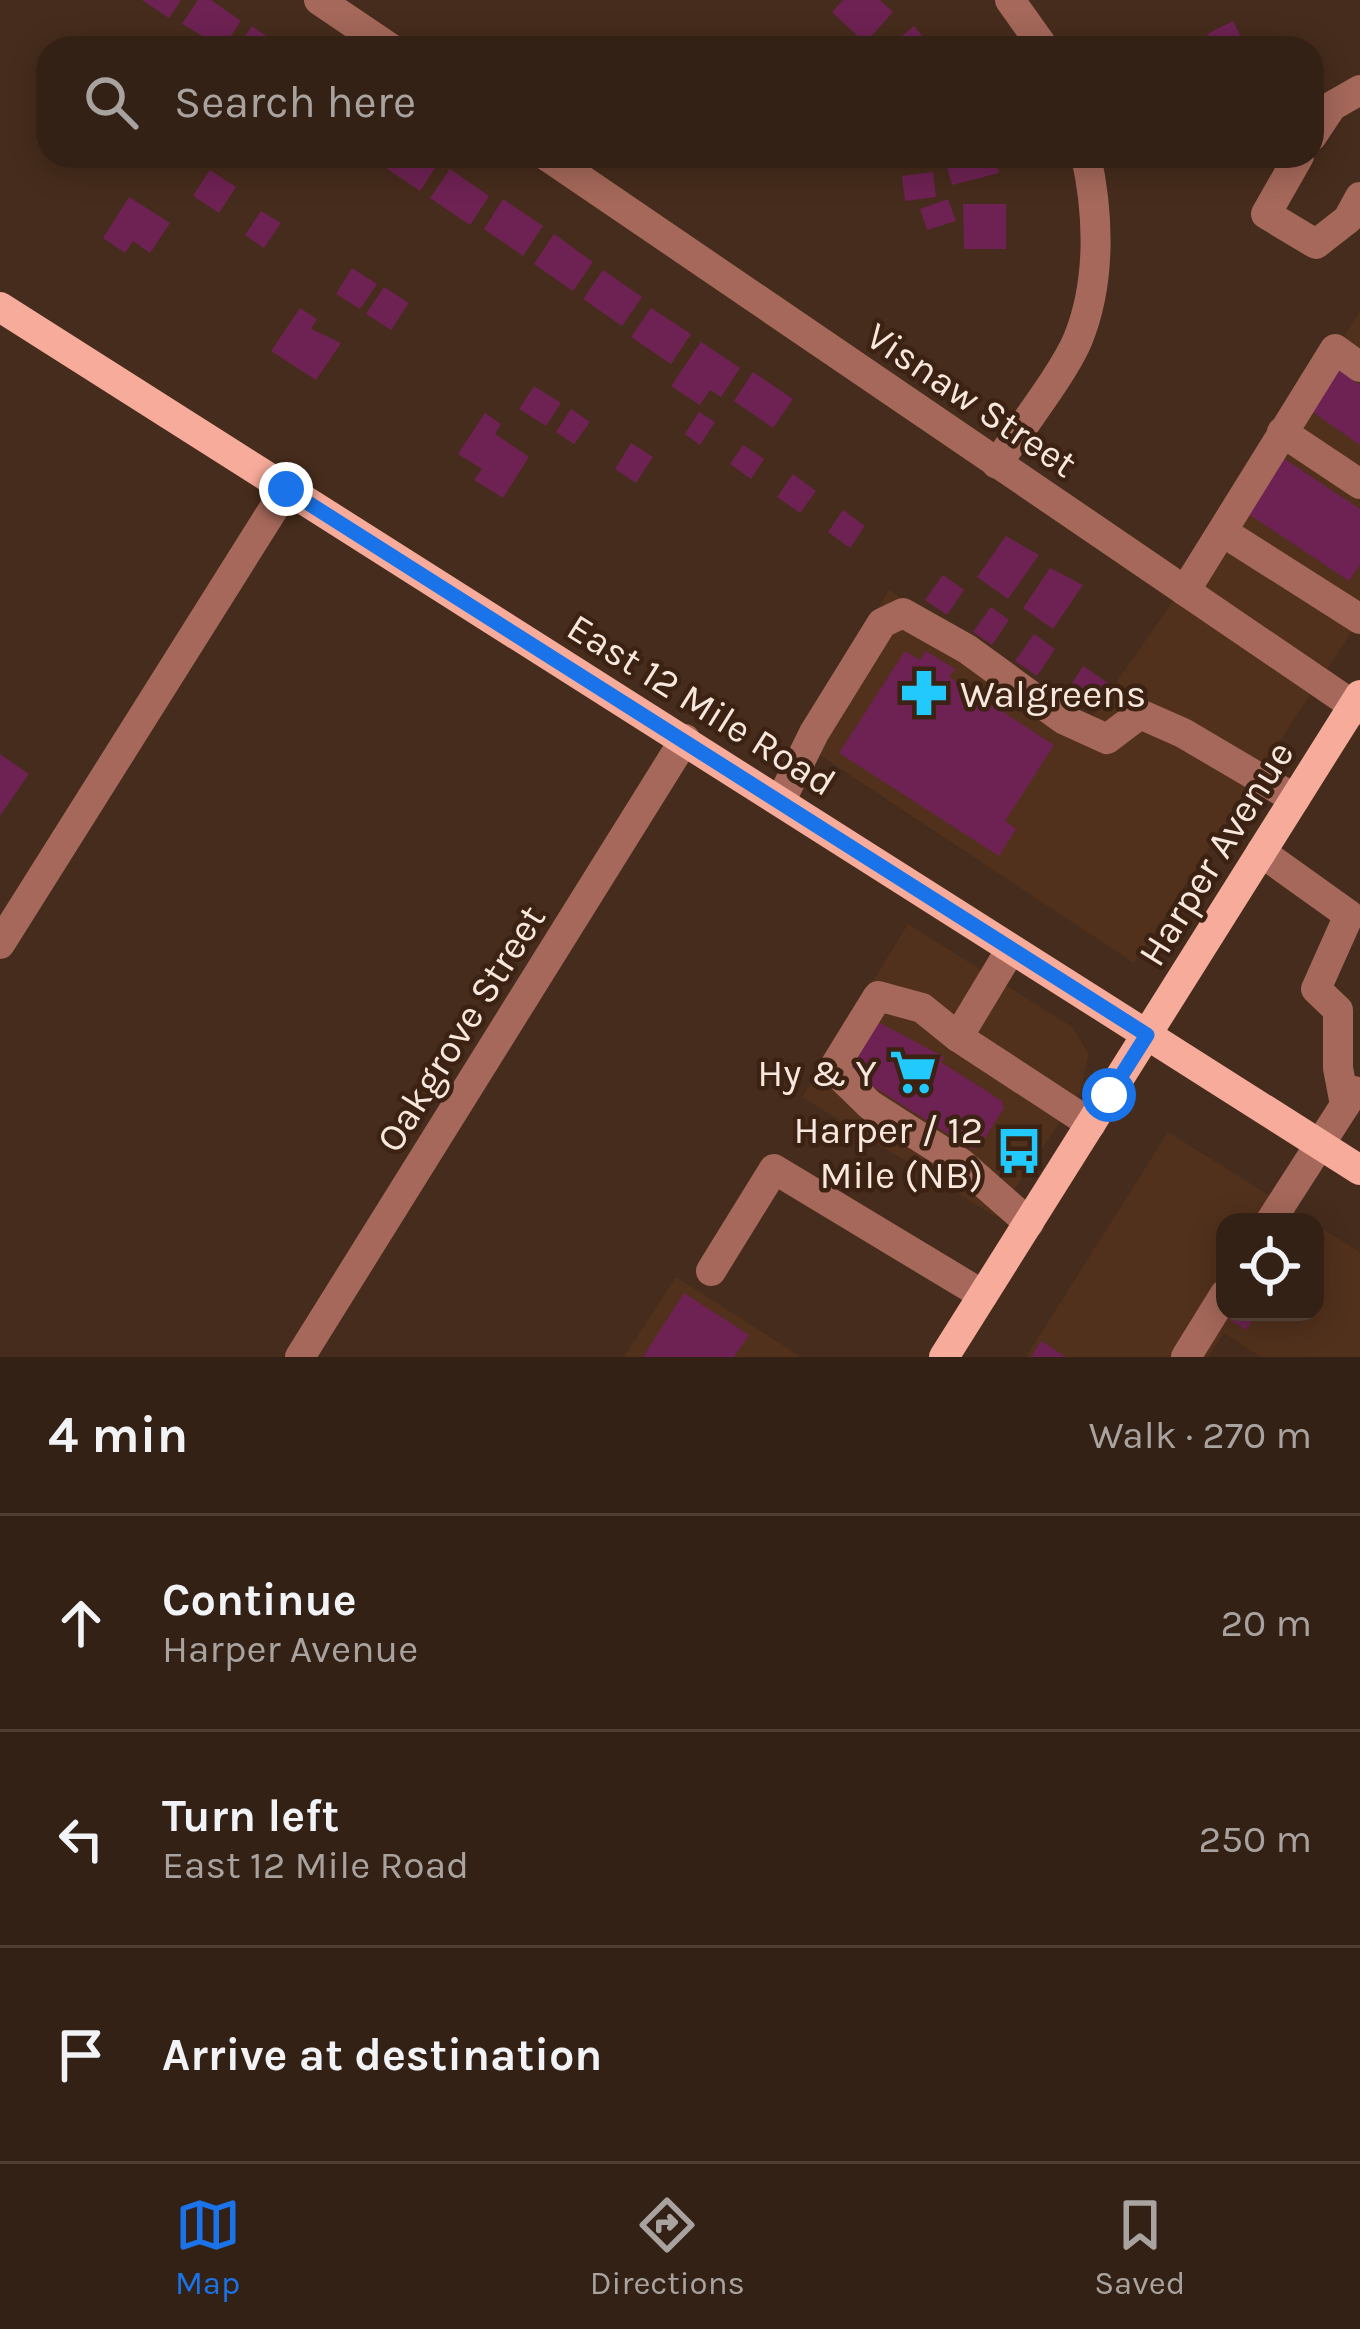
<!DOCTYPE html>
<meta charset="utf-8">
<style>
:root{--surface:#342115;--page:#3f2e22;--text:#f1f3f6;--muted:#a9a3a0;--line:#4e3e34;--accent:#1a73e8}
body{margin:0;font-family:Karla,sans-serif;background:var(--page);color:var(--text)}
.controls{position:absolute;right:36px;bottom:36px;display:grid;overflow:hidden;border-radius:24px;box-shadow:0 6px 30px #0003}
.controls button{width:108px;height:108px;display:grid;place-items:center;padding:0;border:0;border-bottom:3px solid var(--line);background:var(--surface);color:var(--text);font:60px sans-serif}
.stop{position:absolute;width:36px;height:36px;margin:-27px;border:9px solid #1a73e8;border-radius:50%;background:#fff}
.stop.end{background:#1a73e8;border-color:#fff;box-shadow:0 3px 12px #0008}
.list{margin:0;padding:0;list-style:none}
h2{display:flex;justify-content:space-between;align-items:center;height:156px;margin:0;padding:0 48px;font-size:51px}
h2 small{font-size:39px;font-weight:400;color:var(--muted)}
.list li{display:grid;grid-template-columns:78px 1fr auto;gap:36px;align-items:center;box-sizing:border-box;height:216px;padding:0 48px;border-top:3px solid var(--line)}
.list b{display:block;font-size:45px;white-space:nowrap}
.list p{margin:0;font-size:39px;white-space:nowrap;color:var(--muted)}
.list em{font-size:39px;font-style:normal;color:var(--muted)}
.icon{flex:none;width:66px;height:66px;fill:none;stroke:currentColor;stroke-width:2;stroke-linecap:round;stroke-linejoin:round}
.map{position:relative;flex:none;width:1360px;height:1357px;overflow:hidden}
.search{position:absolute;background:var(--surface);box-shadow:0 6px 30px #0003;left:36px;right:36px;top:36px;height:132px;display:flex;align-items:center;gap:30px;box-sizing:border-box;padding:0 42px;border-radius:36px;color:var(--muted);font-size:45px}
.sheet{height:804px;background:var(--surface)}
nav{display:flex;justify-content:space-around;align-items:center;box-sizing:border-box;height:168px;border-top:3px solid var(--line);background:var(--surface);font-size:33px;color:var(--muted)}
nav a{display:grid;justify-items:center;gap:6px}
nav .on{color:var(--accent)}
.map>svg:first-child{display:block}
</style>
<div class="map">
<svg width="1360" height="1357" viewBox="0 0 1360 1357">
<rect width="100%" height="100%" fill="#462c1c"/>
<g fill="#51311c">
<path d="M1360,311V619L1134,963L797,740L889,590L1086,725L1200,563Z"/>
<path d="M908,924L1072,1027L1089,1054L1080,1092L996,1217L802,1097Z"/>
<path d="M1168,1132L1312,1222H1225V1312H1315V1224L1360,1252V1357H1261L1224,1333L1208,1357H1026Z"/>
<path d="M676,1277L801,1357H624Z"/>
</g>
<g fill="#6e2253">
<path d="M142,0H181L169,18Z"/>
<path d="M198,0H211L241,21L223,48L182,24Z"/>
<path d="M843,0H880L893,12L865,43L832,12Z"/>
<path d="M1233,21L1245,45L1214,48L1207,34Z"/>
<path d="M252,26L284,48H237Z"/>
<path d="M914,26L932,48H888Z"/>
<path d="M385,156H431L439,162L420,191L380,164Z"/>
<path d="M944,156H995L999,173L952,185Z"/>
<path d="M450,169L489,196L470,225L430,198Z"/>
<path d="M210,170L236,187L219,213L193,196Z"/>
<path d="M933,172L936,197L905,201L902,176Z"/>
<path d="M129,197L170,223L150,253L133,241L125,253L103,238Z"/>
<path d="M503,199L543,226L523,256L484,229Z"/>
<path d="M948,199L956,221L927,230L920,209Z"/>
<path d="M963,204H1006V249H964Z"/>
<path d="M261,211L281,223L264,248L245,235Z"/>
<path d="M554,234L593,262L573,291L534,264Z"/>
<path d="M352,268L377,284L360,309L336,294Z"/>
<path d="M603,270L642,297L622,326L583,299Z"/>
<path d="M384,287L409,303L391,330L366,314Z"/>
<path d="M300,308L317,319L311,329L341,343L316,380L271,351Z"/>
<path d="M651,308L691,334L671,364L631,337Z"/>
<path d="M701,342L740,368L721,397L710,390L700,405L671,386Z"/>
<path d="M1339,370L1360,385V445L1310,410Z"/>
<path d="M753,372L793,399L773,428L734,401Z"/>
<path d="M534,386L561,403L546,426L519,409Z"/>
<path d="M571,409L590,422L574,444L556,432Z"/>
<path d="M699,412L715,422L700,445L685,434Z"/>
<path d="M485,413L501,424L495,434L529,457L503,498L474,480L482,469L458,454Z"/>
<path d="M631,443L653,457L636,483L615,469Z"/>
<path d="M743,445L764,459L751,479L730,464Z"/>
<path d="M1283,458L1360,509V565L1349,581L1247,513Z"/>
<path d="M793,474L816,491L800,513L777,497Z"/>
<path d="M843,510L865,526L850,548L828,532Z"/>
<path d="M1006,536L1039,555L1008,599L977,577Z"/>
<path d="M1050,568L1083,585L1053,629L1023,608Z"/>
<path d="M943,575L964,590L947,615L925,600Z"/>
<path d="M991,607L1009,620L992,645L973,632Z"/>
<path d="M1034,634L1055,649L1037,676L1015,661Z"/>
<path d="M905,651L920,660L926,651L955,669L949,677L1054,745L1005,821L1016,829L999,856L839,753Z"/>
<path d="M1083,666L1108,683L1089,710L1065,694Z"/>
<path d="M0,754L29,774L0,816Z"/>
<path d="M880,1023L944,1057L941,1062L1002,1101L1004,1108L979,1147L972,1149L849,1071L871,1024Z"/>
<path d="M684,1293L749,1335L734,1357H643Z"/>
<path d="M1231,1312H1258L1246,1330L1227,1318Z"/>
<path d="M1041,1341L1066,1357H1031Z"/>
</g>
<g fill="none" stroke-linecap="round" stroke-linejoin="round">
<g stroke="#a5685a" stroke-width="30">
<path d="M319,0L390,48"/>
<path d="M1010,0L1044,48"/>
<path d="M1312,136L1332,106L1360,90"/>
<path d="M547,156L1360,710"/>
<path d="M1299,156L1266,214L1316,244L1348,219L1360,197"/>
<path d="M1282,432L1360,484"/>
<path d="M997,464C1019,430 1064,373 1078,339C1101,282 1099,215 1086,156"/>
<path d="M1223,532L1360,619"/>
<path d="M1185,591L1335,349L1360,367"/>
<path d="M781,800L814,733L882,623L903,613L967,649L1063,719L1107,739L1140,714L1183,733L1295,799"/>
<path d="M1261,852L1349,915L1316,989L1338,1010V1068L1345,1105"/>
<path d="M0,944L286,489"/>
<path d="M1011,949L958,1037L1091,1124"/>
<path d="M958,1037L922,1008L878,996L833,1069L870,1105L962,1164L1029,1223"/>
<path d="M1270,1222L1354,1091"/>
<path d="M711,1271L774,1169L983,1295"/>
<path d="M300,1357L685,739"/>
<path d="M1186,1357L1225,1294"/>
</g>
<g stroke="#f7ab9a" stroke-width="30">
<path d="M0,307L1360,1170"/>
<path d="M944,1357L1360,695"/>
</g>
</g>
<g fill="none" stroke-linecap="round" stroke-linejoin="round">
<path stroke="#1a73e8" stroke-width="15" d="M286,489L1147,1035L1109,1095"/>
</g>
<defs>
<symbol id="pharmacy-bare" viewBox="-9 -9 18 18"><path d="M-2-6h4v4h4v4h-4v4h-4v-4h-4v-4h4Z" fill="#21c9fd" stroke="#3b2212" stroke-width="2.5" paint-order="stroke"/></symbol>
<symbol id="supermarket-bare" viewBox="-9 -9 18 18"><path d="M-6-5.5h2.5l.6 2H6L4.5 2H-2.5L-4.4-4H-6ZM-1.5 3.2a1.3 1.3 0 1 0 .1 0ZM3 3.2a1.3 1.3 0 1 0 .1 0Z" fill="#21c9fd" stroke="#3b2212" stroke-width="2.5" paint-order="stroke"/></symbol>
<symbol id="bus-bare" viewBox="-9 -9 18 18"><path d="M-5-6H5V4H4V6H2V4H-2V6H-4V4H-5ZM-3.5-4V0h7V-4ZM-3.5 1.2v1.5H-2V1.2ZM2 1.2v1.5H3.5V1.2Z" fill="#21c9fd" stroke="#3b2212" stroke-width="2.5" paint-order="stroke"/></symbol>
</defs>
<g fill-rule="evenodd">
<use href="#pharmacy-bare" x="891" y="660" width="66" height="66"/>
<use href="#supermarket-bare" x="880" y="1039" width="66" height="66"/>
<use href="#bus-bare" x="986" y="1118" width="66" height="66"/>
</g>
<g text-anchor="middle" stroke-width="9" stroke-linejoin="round" paint-order="stroke">
<g font-size="39" fill="#f8e7dd" stroke="#3b2212">
<text transform="translate(972 399) rotate(34)" y="14">Visnaw Street</text>
<text transform="translate(702 704) rotate(32)" y="14">East 12 Mile Road</text>
<text transform="translate(1215 853) rotate(-58)" y="14">Harper Avenue</text>
<text transform="translate(460 1028) rotate(-58)" y="14">Oakgrove Street</text>
</g>
<g font-size="39" fill="#f8e7dd" stroke="#3b2212" text-anchor="end">
<text x="960" y="707" text-anchor="start">Walgreens</text>
<text x="877" y="1086">Hy &amp; Y</text>
<text x="983" y="1143">Harper / 12<tspan x="983" dy="45">Mile (NB)</tspan></text>
</g>
</g>
</svg>
<div class="controls">
<button><svg class="icon" aria-label="locate" viewBox="0 0 24 24"><circle cx="12" cy="12" r="6"/><path d="M12 2v4M12 18v4M2 12h4M18 12h4"/></svg></button>
</div>
<div class="stop" style="left:1109px;top:1095px"></div>
<div class="stop end" style="left:286px;top:489px"></div>
<div class="search"><svg class="icon" aria-label="search" viewBox="0 0 24 24"><circle cx="10" cy="10" r="6"/><path d="M15 15l6 6"/></svg>Search here</div>
</div>
<section class="sheet">
<h2>4 min<small>Walk · 270 m</small></h2>
<ul class="list">
<li><svg class="icon" aria-label="ahead" viewBox="0 0 24 24"><path d="M12 20V5M6 11l6-6 6 6"/></svg><div><b>Continue</b><p>Harper Avenue</p></div><em>20 m</em></li>
<li><svg class="icon" aria-label="left" viewBox="0 0 24 24"><path d="M17 20v-9H6M10 6l-5 5 5 5"/></svg><div><b>Turn left</b><p>East 12 Mile Road</p></div><em>250 m</em></li>
<li><svg class="icon" aria-label="arrive" viewBox="0 0 24 24"><path d="M6 21V4h12l-3 4 3 4H6"/></svg><div><b>Arrive at destination</b></div></li>
</ul>
</section>
<nav>
<a class="on"><svg class="icon" aria-label="map" viewBox="0 0 24 24"><path d="M3 6l6-2 6 2 6-2v14l-6 2-6-2-6 2zM9 4v14M15 6v14"/></svg>Map</a>
<a><svg class="icon" aria-label="directions" viewBox="0 0 24 24"><path d="M12 3l9 9-9 9-9-9zM9 14v-3h6M13 9l2 2-2 2"/></svg>Directions</a>
<a><svg class="icon" aria-label="saved" viewBox="0 0 24 24"><path d="M7 4h10v16l-5-4-5 4z"/></svg>Saved</a>
</nav>
